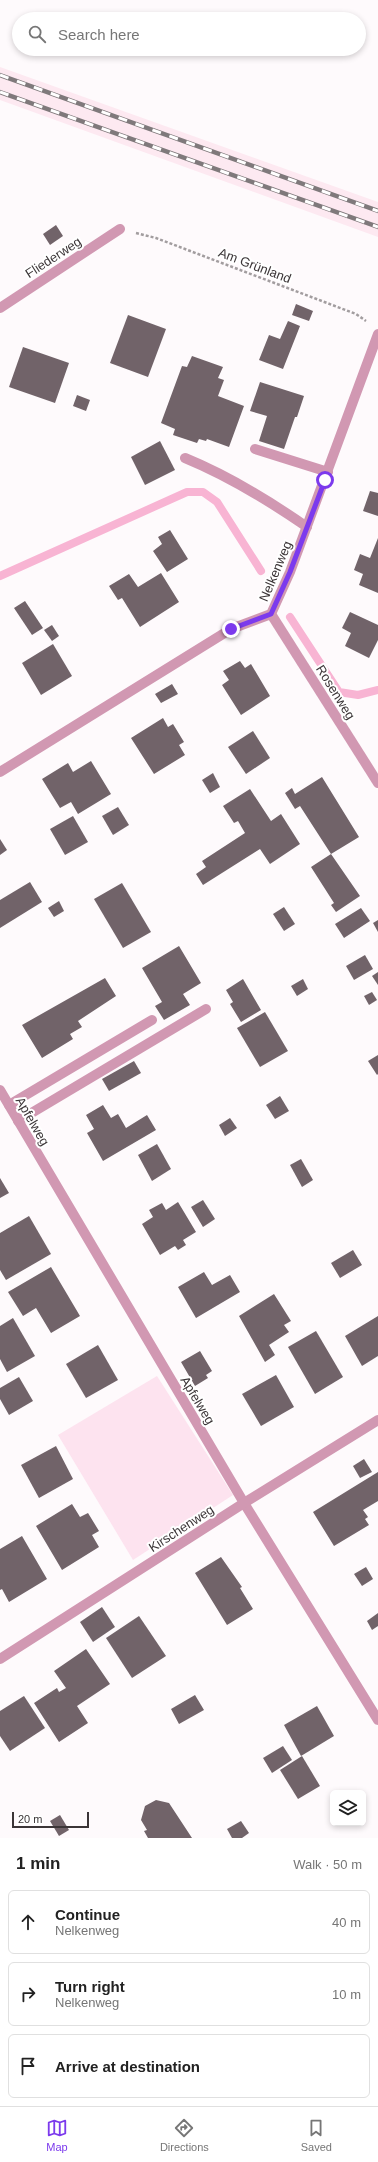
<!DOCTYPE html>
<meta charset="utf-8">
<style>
:root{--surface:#fff;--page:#f6f6f6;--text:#222;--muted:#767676;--line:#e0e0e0;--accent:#7c3aed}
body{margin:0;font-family:Arial,sans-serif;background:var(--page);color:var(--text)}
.controls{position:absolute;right:12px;bottom:12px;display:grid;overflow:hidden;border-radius:6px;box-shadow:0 2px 6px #0003}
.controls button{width:36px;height:36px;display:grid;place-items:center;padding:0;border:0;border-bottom:1px solid var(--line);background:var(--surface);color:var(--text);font:20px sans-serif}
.scale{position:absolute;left:12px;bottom:10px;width:77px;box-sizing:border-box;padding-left:4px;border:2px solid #3b3537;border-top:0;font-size:11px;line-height:14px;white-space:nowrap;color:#3b3537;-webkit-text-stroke:3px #fff;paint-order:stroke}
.stop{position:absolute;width:12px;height:12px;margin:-9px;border:3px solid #7c3aed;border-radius:50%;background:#fff}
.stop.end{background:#7c3aed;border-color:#fff;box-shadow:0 1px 4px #0008}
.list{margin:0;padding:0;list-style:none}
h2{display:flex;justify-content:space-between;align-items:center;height:52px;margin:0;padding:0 16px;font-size:17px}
h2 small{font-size:13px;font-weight:400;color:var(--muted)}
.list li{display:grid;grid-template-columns:26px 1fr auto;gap:12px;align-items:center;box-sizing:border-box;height:64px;margin:0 8px 8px;padding:0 8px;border:1px solid var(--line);border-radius:6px}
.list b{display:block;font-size:15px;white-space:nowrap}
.list p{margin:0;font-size:13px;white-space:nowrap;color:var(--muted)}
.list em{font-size:13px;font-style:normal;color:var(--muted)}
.icon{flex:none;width:22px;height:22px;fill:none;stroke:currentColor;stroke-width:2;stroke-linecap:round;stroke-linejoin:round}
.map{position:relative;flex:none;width:378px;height:1838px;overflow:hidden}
.search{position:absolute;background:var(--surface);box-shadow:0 2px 6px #0003;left:12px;right:12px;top:12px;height:44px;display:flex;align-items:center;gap:10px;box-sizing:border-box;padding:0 14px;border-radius:22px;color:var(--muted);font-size:15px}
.sheet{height:268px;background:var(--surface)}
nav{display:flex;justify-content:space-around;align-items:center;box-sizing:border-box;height:56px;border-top:1px solid var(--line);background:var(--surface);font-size:11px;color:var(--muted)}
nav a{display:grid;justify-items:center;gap:2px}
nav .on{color:var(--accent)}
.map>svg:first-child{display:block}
</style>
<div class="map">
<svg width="378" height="1838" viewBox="0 0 378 1838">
<rect width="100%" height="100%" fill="#fefafc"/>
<path fill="#fde9f1" d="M0,67L378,202V237L0,100Z"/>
<path fill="#fde3ef" d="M157,1376L233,1495L133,1560L58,1435Z"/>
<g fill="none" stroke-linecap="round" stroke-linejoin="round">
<g stroke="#f8b4d3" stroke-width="8">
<path d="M0,576L187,492H203L217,502L261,571"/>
<path d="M290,617L339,692L358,695L378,690"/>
</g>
</g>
<g fill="#716369">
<path d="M56,225L63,236L50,245L43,234Z"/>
<path d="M296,304L313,311L309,321L292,315Z"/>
<path d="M128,315L166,329L148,377L110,363Z"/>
<path d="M288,321L300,326L283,369L259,360L269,335L280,339Z"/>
<path d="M23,347L69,363L55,403L9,387Z"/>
<path d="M192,356L223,367L218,378L224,380L218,396L244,406L229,447L207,439L206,441L199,439L197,443L173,435L175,429L161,423L182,366L187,367Z"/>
<path d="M260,382L304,396L297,417H295L284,449L259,441L267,416L250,411Z"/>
<path d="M77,395L90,400L86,411L73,406Z"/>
<path d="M160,441L175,470L145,485L131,457Z"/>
<path d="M370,491L378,493V516L363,511Z"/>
<path d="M170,530L188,559L167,572L153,551L162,544L158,537Z"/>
<path d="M378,538V593L359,585L363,574L354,570L360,554L370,558Z"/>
<path d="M161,573L179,602L140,627L122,598L118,600L109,586L129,574L138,587Z"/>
<path d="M25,601L43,628L32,635L14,608Z"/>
<path d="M350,612L378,625V640L369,658L345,646L351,633L342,628Z"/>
<path d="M52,625L59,636L52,641L44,630Z"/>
<path d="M53,644L72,676L41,695L22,663Z"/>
<path d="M240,661L245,668L251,664L270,696L241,715L222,685L229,680L223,671Z"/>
<path d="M172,684L178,694L161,703L155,694Z"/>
<path d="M163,718L168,727L173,724L184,742L179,745L185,755L154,774L131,738Z"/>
<path d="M253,731L270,758L246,774L228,747Z"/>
<path d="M91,761L111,794L78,814L71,802L60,808L42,779L68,763L73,772Z"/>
<path d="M213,773L220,787L210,793L202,780Z"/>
<path d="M322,777L359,837L331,854L300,806L295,809L285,793L292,788L295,794Z"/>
<path d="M250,789L271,821L281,814L300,844L270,864L260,849L203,885L196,874L206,867L202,861L245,833L238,821L234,823L223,806Z"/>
<path d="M118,807L129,825L113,835L102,816Z"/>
<path d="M73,816L88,842L65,855L50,829Z"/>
<path d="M0,839L7,850L0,855Z"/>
<path d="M331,854L360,896L336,912L331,905L334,903L311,867Z"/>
<path d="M30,882L42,902L0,928V900Z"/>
<path d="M122,883L151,932L123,948L94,899Z"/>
<path d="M59,901L64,911L54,917L48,908Z"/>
<path d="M284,907L295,924L284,931L273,914Z"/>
<path d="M361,908L370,921L344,938L335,924Z"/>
<path d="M378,920V932L373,923Z"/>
<path d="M179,946L201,983L183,994L190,1005L164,1020L155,1006L162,1002L142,968Z"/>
<path d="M365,955L373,969L354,980L346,966Z"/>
<path d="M378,972V985L372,976Z"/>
<path d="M105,978L116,996L78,1021L82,1027L70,1034L73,1039L42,1058L22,1025Z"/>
<path d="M243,979L261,1010L241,1022L230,1004L233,1002L226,990Z"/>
<path d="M303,979L308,989L297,996L291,986Z"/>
<path d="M372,992L377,1000L369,1005L364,996Z"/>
<path d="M265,1012L288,1051L260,1067L237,1028Z"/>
<path d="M378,1055V1074L377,1075L368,1061Z"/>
<path d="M134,1061L141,1073L109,1091L102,1079Z"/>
<path d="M280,1096L289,1111L275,1119L266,1105Z"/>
<path d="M103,1105L111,1118L118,1114L126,1128L147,1115L156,1130L103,1161L87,1133L94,1129L86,1115Z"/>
<path d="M230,1118L237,1128L225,1136L219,1125Z"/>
<path d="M157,1144L171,1169L152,1181L138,1155Z"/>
<path d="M301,1159L313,1180L302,1187L290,1165Z"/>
<path d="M0,1178L9,1193L0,1198Z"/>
<path d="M203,1200L215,1219L203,1227L191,1207Z"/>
<path d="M178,1202L196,1232L183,1240L186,1245L178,1250L175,1246L160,1255L142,1224L153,1217L149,1210L162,1203L166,1210Z"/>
<path d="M29,1216L51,1254L6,1280L0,1270V1233Z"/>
<path d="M353,1250L362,1265L340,1278L331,1263Z"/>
<path d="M51,1267L80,1316L51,1333L36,1308L23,1316L8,1292Z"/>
<path d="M204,1272L212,1285L230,1275L240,1292L196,1318L178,1287Z"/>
<path d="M274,1294L291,1321L284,1325L289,1332L269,1345L275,1355L265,1362L239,1316Z"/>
<path d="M378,1316V1356L362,1366L345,1336Z"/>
<path d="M13,1318L35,1356L7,1372L0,1359V1326Z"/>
<path d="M316,1331L343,1377L315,1394L288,1347Z"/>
<path d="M98,1345L118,1380L86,1398L66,1364Z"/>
<path d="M200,1351L212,1371L206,1375L208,1378L195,1386L181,1362Z"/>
<path d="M276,1375L294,1407L261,1426L242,1394Z"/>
<path d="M19,1377L33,1401L9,1415L0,1399V1388Z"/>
<path d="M56,1446L73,1479L39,1498L21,1465Z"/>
<path d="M364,1459L372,1472L360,1478L353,1466Z"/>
<path d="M378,1472V1501L363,1510L368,1517L365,1519L369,1525L334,1546L313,1512Z"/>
<path d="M72,1504L80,1517L88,1513L99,1531L92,1535L99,1547L62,1570L36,1526Z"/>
<path d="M22,1536L47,1579L9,1602L2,1589L0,1590V1549Z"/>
<path d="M221,1557L242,1587L240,1588L253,1609L227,1625L195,1573Z"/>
<path d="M366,1567L373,1579L362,1586L354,1574Z"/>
<path d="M102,1607L115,1627L93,1642L80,1622Z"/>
<path d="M378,1613V1626L372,1630L367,1621Z"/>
<path d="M139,1616L166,1656L132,1678L106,1638Z"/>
<path d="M86,1649L110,1684L77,1706L88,1723L59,1742L34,1703L57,1688L59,1692L66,1688L54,1671Z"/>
<path d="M195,1695L204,1710L179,1724L171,1709Z"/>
<path d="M24,1696L45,1728L10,1751L0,1736V1711Z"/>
<path d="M317,1706L334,1736L301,1756L284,1725Z"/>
<path d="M283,1746L292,1760L272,1773L263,1758Z"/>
<path d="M302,1756L320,1786L298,1799L280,1770Z"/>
<path d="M156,1800L169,1803L192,1838H148L144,1831L147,1830L141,1820L145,1806Z"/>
<path d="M60,1815L69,1830L59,1836L50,1821Z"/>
<path d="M241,1821L249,1833L242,1838H232L227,1829Z"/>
</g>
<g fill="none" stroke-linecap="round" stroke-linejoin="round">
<path stroke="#a29d9f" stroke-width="2.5" stroke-dasharray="3 2" stroke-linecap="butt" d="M136,233L156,238L356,314L366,321"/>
<g stroke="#d198b2" stroke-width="10">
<path d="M0,308L120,229"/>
<path d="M255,449L328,472"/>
<path d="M185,458C229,476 268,500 307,527"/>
<path d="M9,1105L152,1020"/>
<path d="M18,1121L206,1009"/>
</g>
<g stroke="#d198b2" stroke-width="10">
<path d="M271,614L378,783"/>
<path d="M0,772L231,629L271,614L290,572L378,334"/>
<path d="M0,1090L244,1503L378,1720"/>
<path d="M0,1659L244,1503L378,1420"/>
</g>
<defs>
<g id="rail">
<path d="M0,75L378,211"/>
<path d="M0,92L378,227"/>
</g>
</defs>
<use href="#rail" stroke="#7f797b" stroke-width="4.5"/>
<use href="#rail" stroke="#fff" stroke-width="3" stroke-dasharray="9" stroke-linecap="butt"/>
</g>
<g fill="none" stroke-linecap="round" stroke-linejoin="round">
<path stroke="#7c3aed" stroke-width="5" d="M231,629L271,614L290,572L325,480"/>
</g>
<g text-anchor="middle" stroke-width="4" stroke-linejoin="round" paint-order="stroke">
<g font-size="13" fill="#3b3537" stroke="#fff">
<text transform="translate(53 257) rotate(-33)" y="5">Fliederweg</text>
<text transform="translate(255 265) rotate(21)" y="5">Am Grünland</text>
<text transform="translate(275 571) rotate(-67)" y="5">Nelkenweg</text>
<text transform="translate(336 692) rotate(58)" y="5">Rosenweg</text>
<text transform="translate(33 1121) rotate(60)" y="5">Apfelweg</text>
<text transform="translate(198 1400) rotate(59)" y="5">Apfelweg</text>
<text transform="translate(181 1528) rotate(-33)" y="5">Kirschenweg</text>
</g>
</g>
</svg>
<div class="controls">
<button><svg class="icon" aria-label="layers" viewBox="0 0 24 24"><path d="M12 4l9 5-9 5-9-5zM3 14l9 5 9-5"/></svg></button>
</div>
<div class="scale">20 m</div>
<div class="stop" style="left:325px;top:480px"></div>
<div class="stop end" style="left:231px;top:629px"></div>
<div class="search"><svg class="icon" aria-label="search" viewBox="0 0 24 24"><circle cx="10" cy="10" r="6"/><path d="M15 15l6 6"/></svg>Search here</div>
</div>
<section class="sheet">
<h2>1 min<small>Walk · 50 m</small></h2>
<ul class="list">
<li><svg class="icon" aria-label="ahead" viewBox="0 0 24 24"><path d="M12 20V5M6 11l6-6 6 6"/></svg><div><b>Continue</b><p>Nelkenweg</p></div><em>40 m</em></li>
<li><svg class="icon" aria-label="right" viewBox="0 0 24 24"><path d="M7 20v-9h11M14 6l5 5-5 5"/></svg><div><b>Turn right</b><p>Nelkenweg</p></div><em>10 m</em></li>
<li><svg class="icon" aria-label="arrive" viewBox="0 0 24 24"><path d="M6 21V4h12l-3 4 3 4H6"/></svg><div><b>Arrive at destination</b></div></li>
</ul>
</section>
<nav>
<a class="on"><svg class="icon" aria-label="map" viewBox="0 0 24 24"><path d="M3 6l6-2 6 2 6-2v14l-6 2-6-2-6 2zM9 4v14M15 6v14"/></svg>Map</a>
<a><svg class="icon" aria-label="directions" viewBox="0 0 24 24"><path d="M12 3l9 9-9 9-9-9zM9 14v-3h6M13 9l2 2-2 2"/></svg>Directions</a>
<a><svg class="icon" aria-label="saved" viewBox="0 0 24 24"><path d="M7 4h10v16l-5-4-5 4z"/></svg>Saved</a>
</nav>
